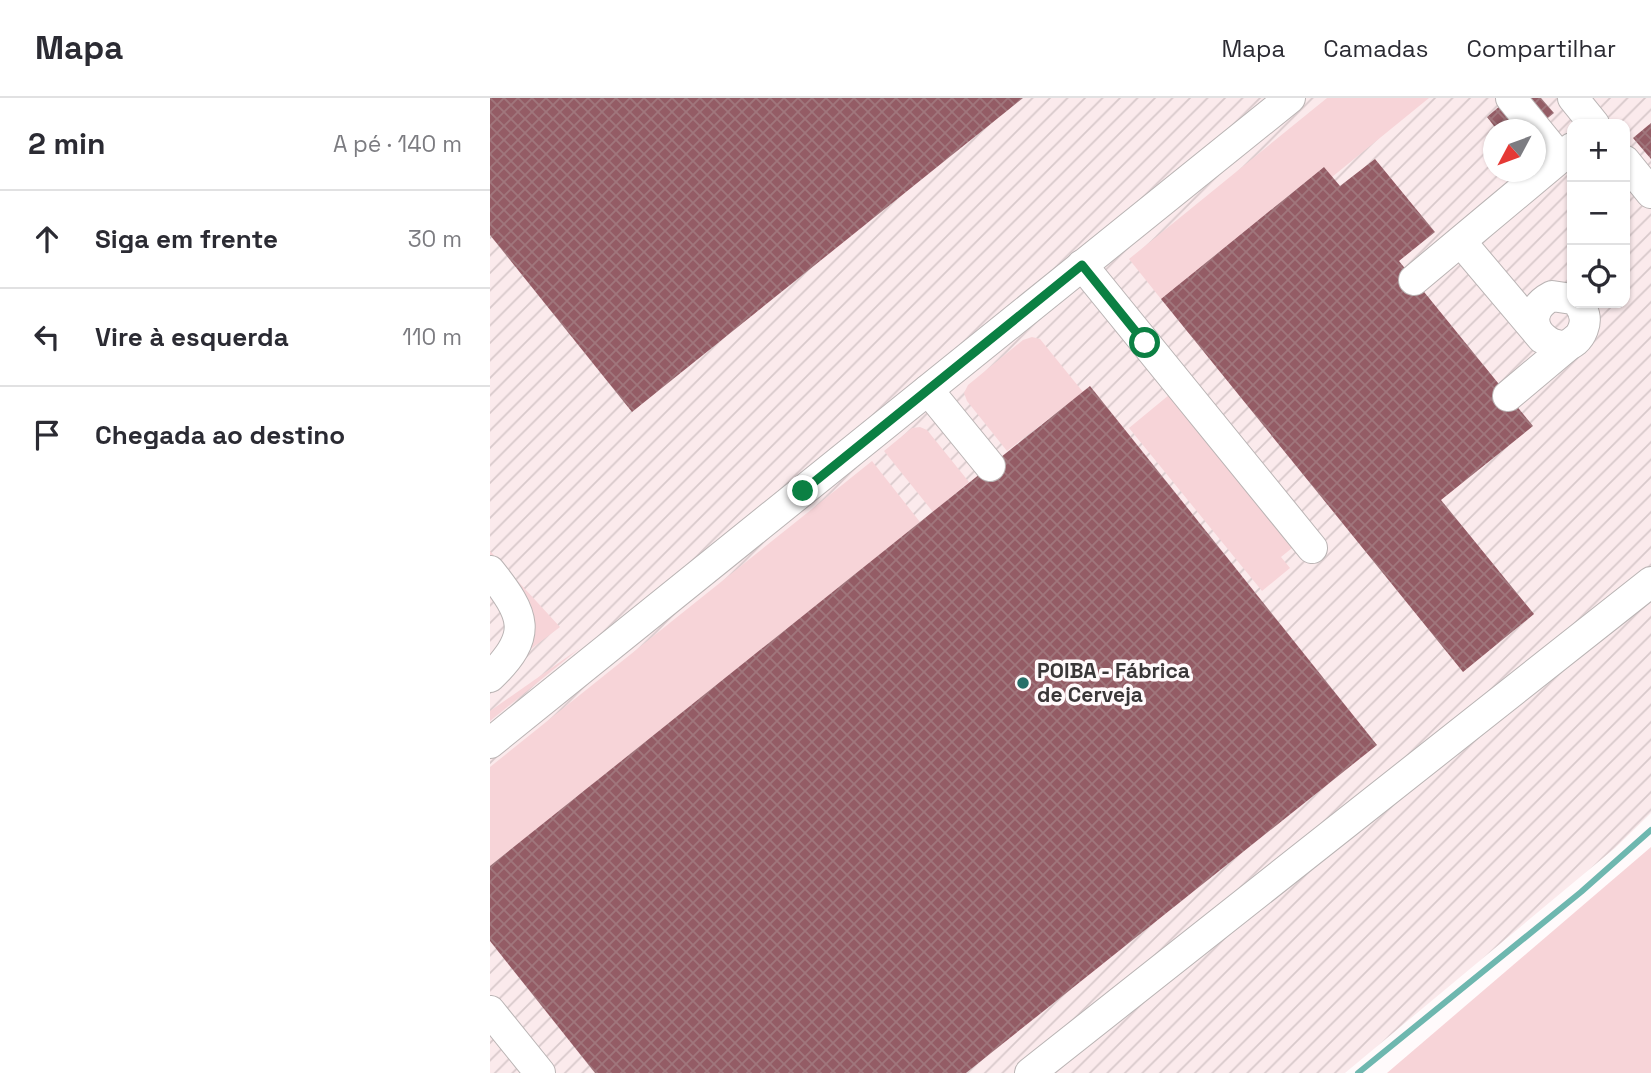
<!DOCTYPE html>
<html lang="pt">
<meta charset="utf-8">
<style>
:root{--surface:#fff;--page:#f2f2f3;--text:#2b2b33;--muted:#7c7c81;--line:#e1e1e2}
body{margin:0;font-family:"Space Grotesk",sans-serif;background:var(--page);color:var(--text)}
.controls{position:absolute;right:21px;top:21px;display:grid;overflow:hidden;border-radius:14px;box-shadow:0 2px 5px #0004}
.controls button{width:63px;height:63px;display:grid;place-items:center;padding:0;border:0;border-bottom:2px solid var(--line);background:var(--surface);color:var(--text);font:35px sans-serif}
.compass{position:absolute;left:993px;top:21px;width:63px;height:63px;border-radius:50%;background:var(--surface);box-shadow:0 2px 5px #0004;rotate:229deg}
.stop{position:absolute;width:21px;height:21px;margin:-16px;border:5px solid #0b8043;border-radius:50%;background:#fff}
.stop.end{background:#0b8043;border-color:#fff;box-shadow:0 2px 7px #0008}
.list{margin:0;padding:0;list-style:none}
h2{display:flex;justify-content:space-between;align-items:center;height:91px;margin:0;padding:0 28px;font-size:30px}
h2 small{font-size:23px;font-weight:400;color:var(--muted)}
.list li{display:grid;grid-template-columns:46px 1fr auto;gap:21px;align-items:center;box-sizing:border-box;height:98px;padding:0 28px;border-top:2px solid var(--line)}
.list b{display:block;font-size:26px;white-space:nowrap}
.list em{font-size:23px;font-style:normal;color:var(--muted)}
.icon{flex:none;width:38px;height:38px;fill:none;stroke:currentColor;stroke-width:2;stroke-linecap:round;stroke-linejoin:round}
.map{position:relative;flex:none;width:1161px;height:975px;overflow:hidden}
header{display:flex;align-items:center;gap:42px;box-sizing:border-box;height:98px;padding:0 35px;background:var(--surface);border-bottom:2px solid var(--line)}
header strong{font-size:33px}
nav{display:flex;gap:38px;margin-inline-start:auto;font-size:24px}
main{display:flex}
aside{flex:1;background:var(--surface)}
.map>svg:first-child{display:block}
</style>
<header>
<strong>Mapa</strong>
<nav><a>Mapa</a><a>Camadas</a><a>Compartilhar</a></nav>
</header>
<main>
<aside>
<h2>2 min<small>A pé · 140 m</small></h2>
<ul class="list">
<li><svg class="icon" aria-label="ahead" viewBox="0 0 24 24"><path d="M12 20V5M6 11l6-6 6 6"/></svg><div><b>Siga em frente</b></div><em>30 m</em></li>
<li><svg class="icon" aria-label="left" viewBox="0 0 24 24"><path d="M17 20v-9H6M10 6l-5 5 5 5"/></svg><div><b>Vire à esquerda</b></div><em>110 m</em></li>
<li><svg class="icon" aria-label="arrive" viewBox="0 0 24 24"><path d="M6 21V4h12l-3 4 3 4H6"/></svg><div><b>Chegada ao destino</b></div></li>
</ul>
</aside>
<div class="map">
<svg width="1161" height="975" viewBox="0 0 1161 975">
<defs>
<pattern id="industrial-furrows" width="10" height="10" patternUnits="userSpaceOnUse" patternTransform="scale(1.75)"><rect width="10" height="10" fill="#fbeaec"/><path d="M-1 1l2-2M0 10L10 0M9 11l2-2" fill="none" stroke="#d8c9cb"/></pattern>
<pattern id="building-cross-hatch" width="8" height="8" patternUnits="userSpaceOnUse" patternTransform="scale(1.75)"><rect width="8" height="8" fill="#945c65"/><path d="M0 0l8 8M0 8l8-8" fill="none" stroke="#a0767c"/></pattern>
</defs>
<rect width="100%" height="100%" fill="#fffafb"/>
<path fill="url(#industrial-furrows)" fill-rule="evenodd" d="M0,0H1161V715L1125,750L855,975H0ZM1082,26H1135V205H1082ZM1004,32H1046V74H1004Z"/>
<g fill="#f7d4d8">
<path d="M837,0H939L842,79L834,69L671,201L639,161Z"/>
<path d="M542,239L550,241L593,294L517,353L477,303L474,295L478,287L533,242Z"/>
<path d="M671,285L807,446L791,459L800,470L772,493L639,330L679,297Z"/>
<path d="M430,329L437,332L479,384L443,414L394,353L422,330Z"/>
<path d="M382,363L430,424L0,768V669Z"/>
<path d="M0,453L70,529L0,582L30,537L0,473Z"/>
<path d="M90,550L0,623V613Z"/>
<path d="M1161,749V975H897Z"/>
</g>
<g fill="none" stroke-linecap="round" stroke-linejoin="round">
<path stroke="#6eb7af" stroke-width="6" d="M868,975L1091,794L1161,732"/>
</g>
<g fill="url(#building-cross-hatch)">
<path d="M0,0H533L142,314L0,137Z"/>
<path d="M1005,0H1051L1064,15L1043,32H1007L997,19L1011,7Z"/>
<path d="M1161,25V61L1143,40Z"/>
<path d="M885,61L945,134L909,163L1043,328L951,402L1044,516L973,574L671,201L834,69L850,88Z"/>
<path d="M600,288L887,647L476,975H105L0,843V768Z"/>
</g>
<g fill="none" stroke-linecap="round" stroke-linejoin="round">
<defs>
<g id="minor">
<path d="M1021,0L1070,60"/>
<path d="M1083,0L1104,26"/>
<path d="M1135,63L1161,95"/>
<path d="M971,144L1052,240"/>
<path d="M592,167L822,450"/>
<path d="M924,182L1082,50"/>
<path d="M1082,201L1062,198C1014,223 1077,274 1093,231C1097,221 1094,212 1088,205"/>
<path d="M438,292L500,368"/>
<path d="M1018,298L1086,241"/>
<path d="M0,473C35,517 44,537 0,579"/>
<path d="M0,645L800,0"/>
<path d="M0,913L50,975"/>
<path d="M540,975L1161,484"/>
</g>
</defs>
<use href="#minor" stroke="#bab4b4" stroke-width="32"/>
<use href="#minor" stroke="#fff" stroke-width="30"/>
</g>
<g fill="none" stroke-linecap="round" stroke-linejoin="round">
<path stroke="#0b8043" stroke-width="9" d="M313,393L592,167L655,245"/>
</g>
<circle fill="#266f68" stroke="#fffafb" stroke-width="2.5" cx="533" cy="585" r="7"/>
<g text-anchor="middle" stroke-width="7" stroke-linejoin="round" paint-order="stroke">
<g font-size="21" font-weight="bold" fill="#3a3738" stroke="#fffafb" text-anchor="start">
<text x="547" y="580">POIBA - Fábrica<tspan x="547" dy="24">de Cerveja</tspan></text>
</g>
</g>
</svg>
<div class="controls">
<button>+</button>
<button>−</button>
<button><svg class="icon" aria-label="locate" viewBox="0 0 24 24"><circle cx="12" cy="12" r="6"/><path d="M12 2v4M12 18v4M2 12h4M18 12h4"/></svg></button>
</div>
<svg class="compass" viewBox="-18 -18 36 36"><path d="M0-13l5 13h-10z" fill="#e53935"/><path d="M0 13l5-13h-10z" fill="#7c7c81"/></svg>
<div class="stop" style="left:655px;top:245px"></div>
<div class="stop end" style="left:313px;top:393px"></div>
</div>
</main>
